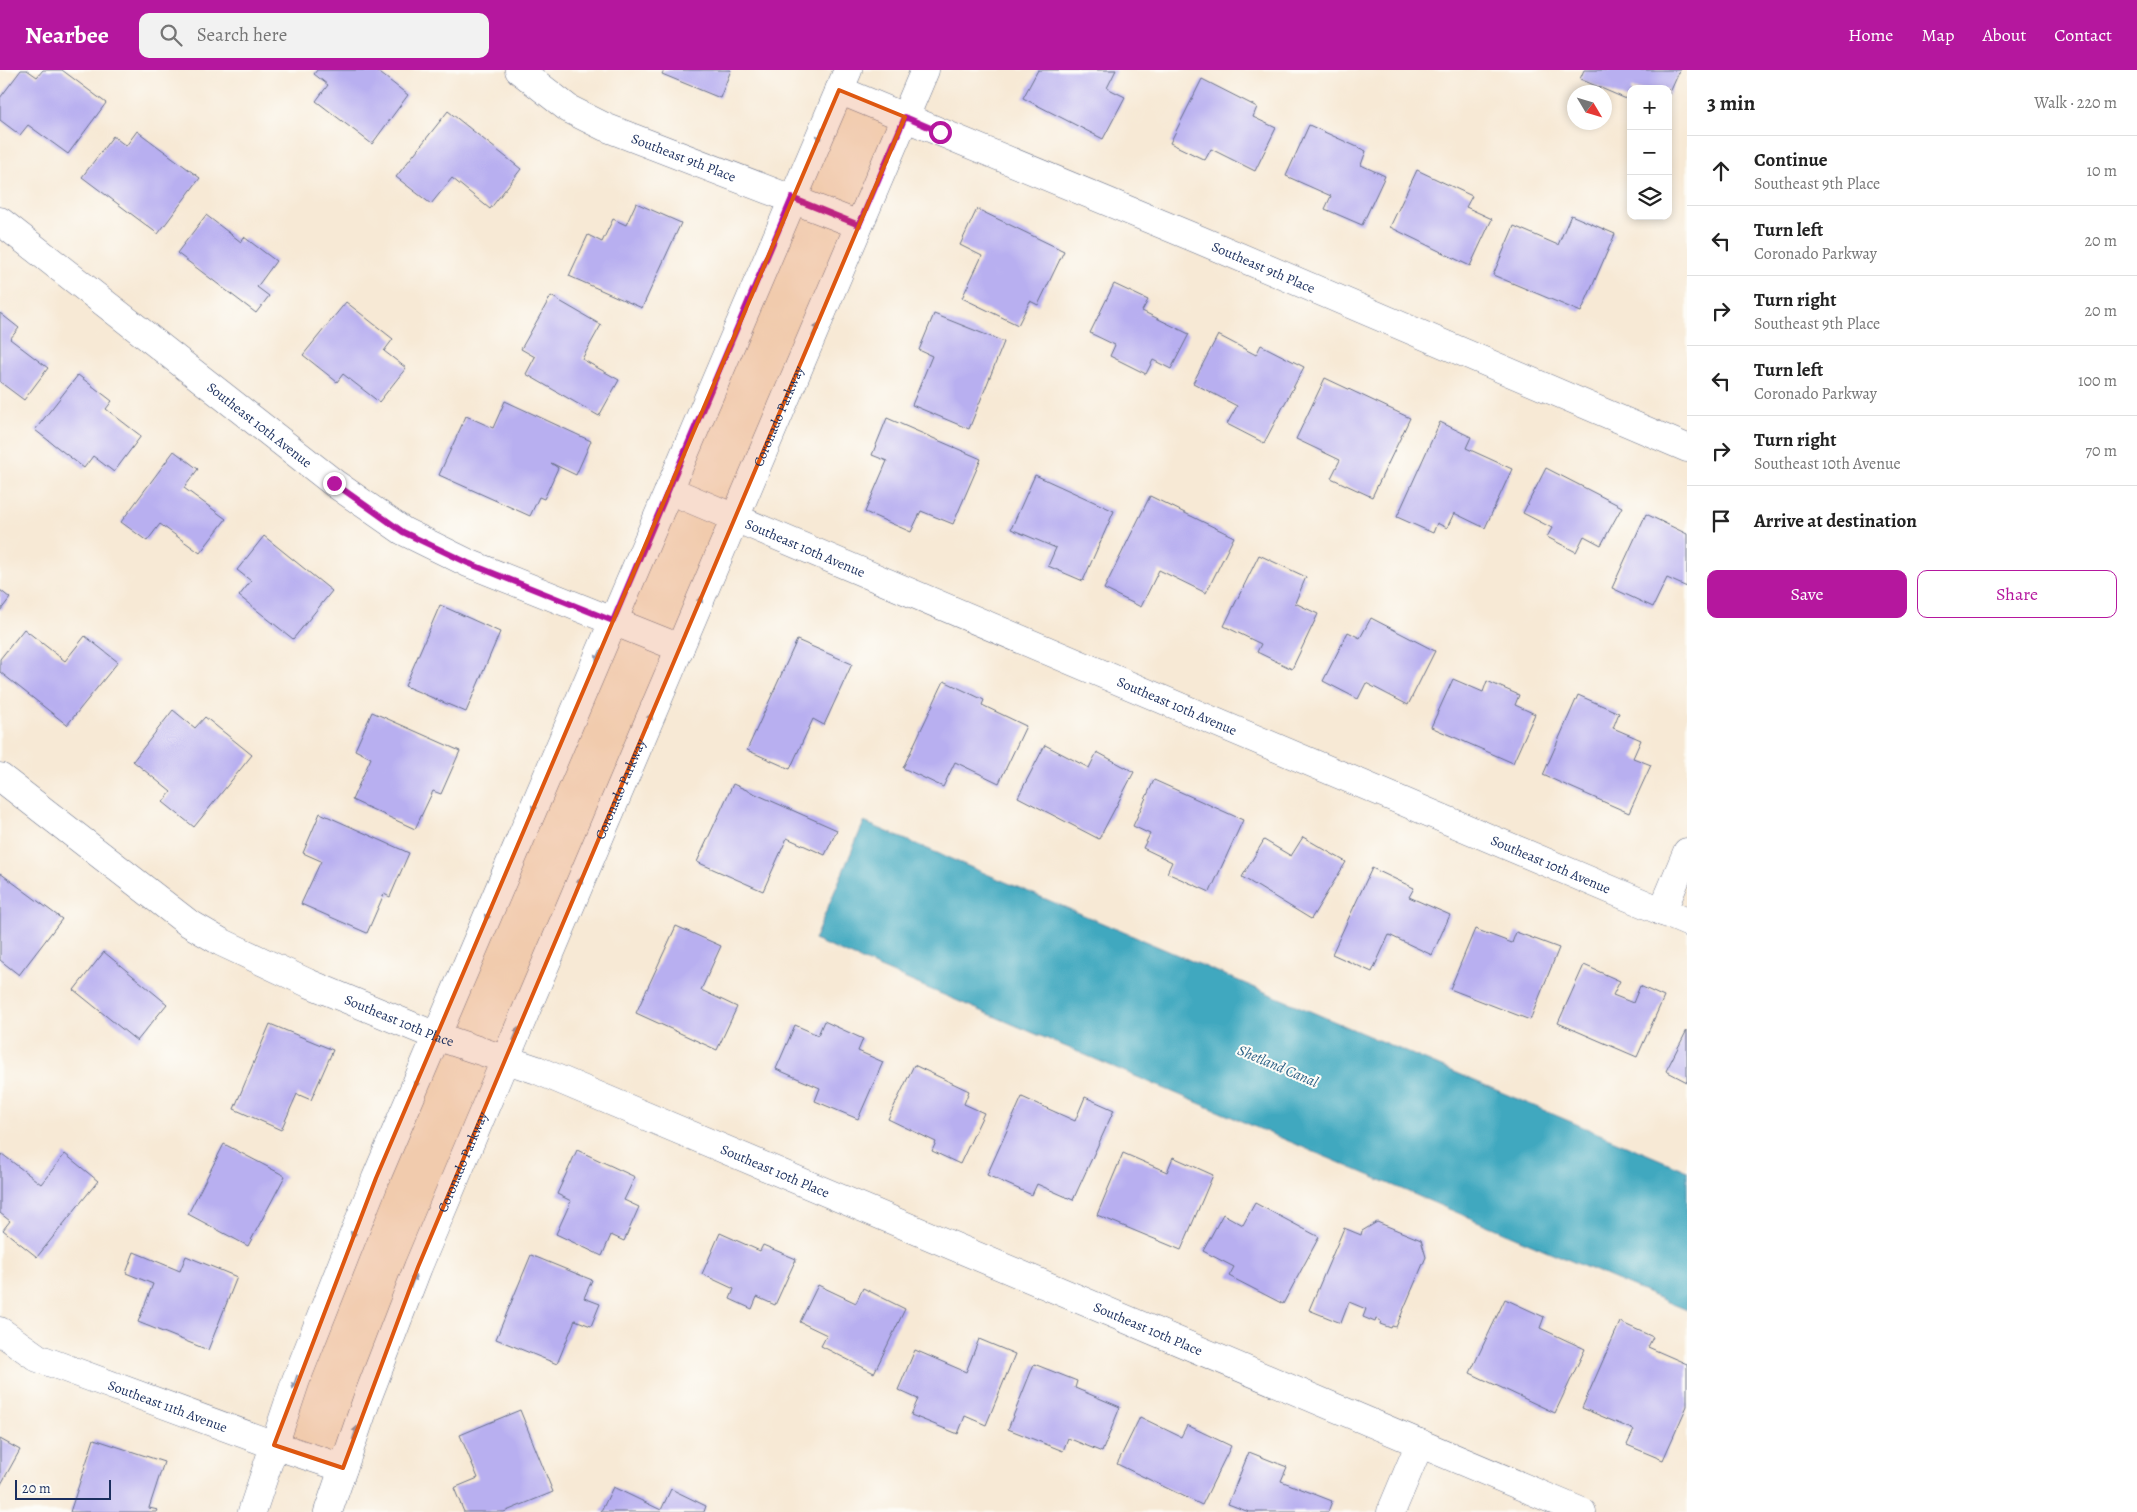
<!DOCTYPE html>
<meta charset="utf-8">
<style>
:root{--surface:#fff;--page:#f2f2f2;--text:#222;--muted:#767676;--line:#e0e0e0;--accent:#b5179e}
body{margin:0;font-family:Alegreya,serif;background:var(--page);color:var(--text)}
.controls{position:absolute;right:15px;top:15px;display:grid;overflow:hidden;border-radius:10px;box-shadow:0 2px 8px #0003}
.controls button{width:45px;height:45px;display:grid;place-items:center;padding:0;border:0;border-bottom:1px solid var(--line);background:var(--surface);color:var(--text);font:25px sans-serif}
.compass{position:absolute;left:1567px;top:15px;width:45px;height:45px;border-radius:50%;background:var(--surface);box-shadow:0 2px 8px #0003;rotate:128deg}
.scale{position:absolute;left:15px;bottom:12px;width:96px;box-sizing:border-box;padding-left:5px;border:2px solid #1b2f5e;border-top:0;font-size:14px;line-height:18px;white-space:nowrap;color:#1b2f5e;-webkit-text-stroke:4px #fdfcf7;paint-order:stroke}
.stop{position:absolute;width:15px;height:15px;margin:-11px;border:4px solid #b5179e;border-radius:50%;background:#fff}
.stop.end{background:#b5179e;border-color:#fff;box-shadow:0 1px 5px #0008}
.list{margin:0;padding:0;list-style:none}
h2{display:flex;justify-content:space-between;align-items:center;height:65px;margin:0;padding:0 20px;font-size:21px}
h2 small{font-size:16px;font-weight:400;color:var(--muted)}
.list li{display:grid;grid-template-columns:32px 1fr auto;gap:15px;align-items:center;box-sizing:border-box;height:70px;padding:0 20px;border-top:1px solid var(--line)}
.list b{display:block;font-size:19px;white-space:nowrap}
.list p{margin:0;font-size:16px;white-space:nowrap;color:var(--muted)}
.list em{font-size:16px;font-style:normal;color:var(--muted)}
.actions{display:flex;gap:10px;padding:15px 20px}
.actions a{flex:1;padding:11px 0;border:1px solid var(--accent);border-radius:10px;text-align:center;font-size:18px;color:var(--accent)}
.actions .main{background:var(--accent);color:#fff}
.icon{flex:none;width:28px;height:28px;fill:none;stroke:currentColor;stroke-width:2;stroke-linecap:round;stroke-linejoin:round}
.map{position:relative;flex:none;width:1687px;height:1442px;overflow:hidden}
header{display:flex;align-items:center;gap:30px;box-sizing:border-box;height:70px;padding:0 25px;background:var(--accent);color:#fff}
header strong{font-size:24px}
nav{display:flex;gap:28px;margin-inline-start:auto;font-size:18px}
.search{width:350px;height:45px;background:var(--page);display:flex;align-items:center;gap:12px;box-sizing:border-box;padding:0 18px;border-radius:10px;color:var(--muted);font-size:19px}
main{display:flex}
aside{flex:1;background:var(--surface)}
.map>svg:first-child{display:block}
</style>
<header>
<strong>Nearbee</strong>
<div class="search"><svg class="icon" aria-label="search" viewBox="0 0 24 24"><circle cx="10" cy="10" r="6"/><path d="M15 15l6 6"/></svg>Search here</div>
<nav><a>Home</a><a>Map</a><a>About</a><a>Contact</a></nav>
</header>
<main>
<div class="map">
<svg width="1687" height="1442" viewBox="0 0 1687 1442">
<rect width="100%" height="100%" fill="#fdfcf7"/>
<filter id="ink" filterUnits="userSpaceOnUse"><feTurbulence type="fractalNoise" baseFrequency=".02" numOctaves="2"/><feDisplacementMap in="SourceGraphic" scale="10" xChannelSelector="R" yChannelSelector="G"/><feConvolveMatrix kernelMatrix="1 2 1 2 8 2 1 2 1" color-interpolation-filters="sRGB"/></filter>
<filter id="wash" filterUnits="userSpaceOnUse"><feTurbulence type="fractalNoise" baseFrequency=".0096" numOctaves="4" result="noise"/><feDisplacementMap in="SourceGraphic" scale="20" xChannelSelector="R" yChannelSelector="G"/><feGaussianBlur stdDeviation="1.12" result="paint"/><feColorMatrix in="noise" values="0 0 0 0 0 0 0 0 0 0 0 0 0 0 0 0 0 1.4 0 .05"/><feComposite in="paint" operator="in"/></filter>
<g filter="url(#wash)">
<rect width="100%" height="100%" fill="#f7e9d5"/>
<path fill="#3fa8bf" stroke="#2d6c8e" d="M864,752L1687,1101V1240L814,870Z"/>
<g id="blocks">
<g fill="#b8aff0">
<path d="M21,0H27L37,7L43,0H62L106,33L68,84L28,55L20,65L0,50V28Z"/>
<path d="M317,0H376L408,25L372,74L316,31L328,15L314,4Z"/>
<path d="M664,0H731L720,28L662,4Z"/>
<path d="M1038,0H1116L1107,18L1125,27L1103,69L1023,28Z"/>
<path d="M1584,0H1680L1668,27V19H1631V31L1580,9Z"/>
<path d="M1202,9L1257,37L1253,47L1276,58L1255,101L1211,79L1205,90L1170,73Z"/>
<path d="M448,41L521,99L490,139L452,108L431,134L396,107Z"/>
<path d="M1309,55L1366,81L1361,95L1385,106L1362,155L1325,139L1331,126L1286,106Z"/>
<path d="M137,61L200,108L158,164L82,107L113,66L126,76Z"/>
<path d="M1417,100L1472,126L1466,137L1492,149L1470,196L1390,157Z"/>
<path d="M636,133L681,153L642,238L569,206L588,165L602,172L613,149L626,155Z"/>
<path d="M977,139L1064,181L1038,235L1030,231L1018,255L962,228L982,186L960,175Z"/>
<path d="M206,145L241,172L244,167L276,191L257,217L269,226L256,243L177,183Z"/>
<path d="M1571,145L1615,164L1581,242L1493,205L1514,156L1558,175Z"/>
<path d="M1114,214L1148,230L1142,241L1189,264L1171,299L1153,290L1146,304L1110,286L1115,275L1090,263Z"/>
<path d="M551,226L601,255L582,289L619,310L599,346L526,304L535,287L521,279Z"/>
<path d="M346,232L393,269L384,281L406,298L379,332L343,304L337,312L303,285Z"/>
<path d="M0,243L19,258L10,269L48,298L24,330L0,312Z"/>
<path d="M934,244L1004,272L969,359L912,335L932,286L919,280Z"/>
<path d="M1218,265L1256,285L1261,275L1304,297L1264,373L1227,354L1237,336L1193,313Z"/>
<path d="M78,305L112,331L106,339L141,366L114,402L93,386L84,398L35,360Z"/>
<path d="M1325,308L1410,348L1372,427L1331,408L1340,390L1296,369Z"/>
<path d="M505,331L591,371L576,405L551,393L558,398L544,429L539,427L530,446L439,405L466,346L493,358Z"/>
<path d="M887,348L981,389L953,454L921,441L911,462L865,442L887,391L872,385Z"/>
<path d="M1440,352L1471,367L1466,378L1512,399L1485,458L1454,443L1447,458L1437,453L1433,463L1397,447Z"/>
<path d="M174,381L198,399L184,418L226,449L200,483L160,454L147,471L121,452Z"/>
<path d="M1546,398L1622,437L1601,475L1584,466L1576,482L1547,467L1552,458L1523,443Z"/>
<path d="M1035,405L1114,441L1083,511L1048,496L1056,478L1011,459Z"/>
<path d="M1150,426L1234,467L1206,523L1159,500L1141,537L1104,519Z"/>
<path d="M1646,444L1687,464V517L1667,508L1653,537L1612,518Z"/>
<path d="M264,466L332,521L293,569L239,526L251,511L237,500Z"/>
<path d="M1259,485L1306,507L1295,533L1318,544L1292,599L1257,582L1261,574L1224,556Z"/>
<path d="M0,520L10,528L0,541Z"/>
<path d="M440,535L500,562L466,642L405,616Z"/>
<path d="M1371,548L1435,581L1408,635L1366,613L1358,629L1323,611L1348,562L1360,568Z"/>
<path d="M24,559L65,591L85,566L118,592L67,655L0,602V589Z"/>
<path d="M797,570L852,594L824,655L813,649L790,699L747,680Z"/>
<path d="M1453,609L1483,622L1487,611L1519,625L1515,635L1535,644L1513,693L1431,657Z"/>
<path d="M944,611L984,630L982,635L1026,656L999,713L955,692L943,717L903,698Z"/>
<path d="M1578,625L1619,643L1613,658L1641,670L1633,688L1651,695L1629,743L1543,705Z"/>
<path d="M173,640L195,658L205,647L252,685L194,757L163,732L171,722L133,691Z"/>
<path d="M372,642L460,681L441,724L433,721L415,759L352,730L371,688L355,680Z"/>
<path d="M1045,675L1089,698L1097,682L1134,702L1099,769L1018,727Z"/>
<path d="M1154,710L1243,750L1210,822L1167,803L1172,792L1143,778L1150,764L1133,756Z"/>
<path d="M733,714L837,760L825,785L787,768L763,821L697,792Z"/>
<path d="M320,743L409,783L390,827L384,824L367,863L301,834L321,791L303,783Z"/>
<path d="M1303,767L1346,792L1311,849L1242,807L1264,770L1291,786Z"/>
<path d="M1372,798L1414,818L1409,827L1450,845L1432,885L1389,865L1372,902L1332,884Z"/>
<path d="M0,803L62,849L19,905L0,890Z"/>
<path d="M676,856L721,876L701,920L737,937L717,980L636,943Z"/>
<path d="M1475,859L1512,873L1516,862L1559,878L1530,950L1450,919Z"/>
<path d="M104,882L167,934L137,971L74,920Z"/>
<path d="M1584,895L1620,911L1613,925L1633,933L1640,916L1664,927L1637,987L1558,953Z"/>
<path d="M824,951L863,969L858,981L883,992L858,1049L815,1031L820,1018L776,999L795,955L818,965Z"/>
<path d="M270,954L333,980L311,1030L297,1024L281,1060L234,1039Z"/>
<path d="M1687,960V1012L1666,1001Z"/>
<path d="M914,995L969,1021L964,1034L984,1043L960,1094L932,1081L936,1072L888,1049Z"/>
<path d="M1022,1027L1075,1051L1085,1027L1114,1040L1073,1130L1037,1114L1032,1125L987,1105Z"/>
<path d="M224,1074L285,1106L248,1176L188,1144Z"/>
<path d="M577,1080L635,1107L624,1130L639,1137L624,1171L611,1165L602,1186L556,1164L571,1131L557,1124Z"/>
<path d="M1123,1083L1167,1102L1173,1087L1213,1105L1181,1180L1097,1145Z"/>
<path d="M2,1084L41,1114L65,1084L98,1111L37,1187L3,1160L10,1151L0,1143V1087Z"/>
<path d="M1255,1133L1319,1167L1283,1234L1229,1206L1234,1197L1203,1181L1223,1144L1243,1155Z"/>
<path d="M1377,1152L1421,1170L1426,1187L1396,1257L1392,1256L1391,1258L1380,1254L1381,1251L1376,1249L1375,1252L1363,1247L1366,1239L1349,1232L1341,1253L1309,1240L1344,1158L1361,1165L1362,1161Z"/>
<path d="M720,1163L760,1181L763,1175L796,1189L775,1235L757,1227L752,1239L730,1229L734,1219L702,1204Z"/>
<path d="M134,1182L180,1201L186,1186L237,1207L208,1280L138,1252L153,1214L126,1203Z"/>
<path d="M531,1185L592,1210L584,1228L600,1234L591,1256L575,1250L557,1294L496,1269Z"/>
<path d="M818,1215L856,1233L863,1218L905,1239L874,1303L821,1276L827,1265L800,1252Z"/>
<path d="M1505,1229L1544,1247L1540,1258L1585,1279L1555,1343L1470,1303Z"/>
<path d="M1620,1252L1653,1267L1648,1277L1687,1294V1336L1663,1390L1627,1375L1634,1360L1582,1338Z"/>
<path d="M979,1269L1015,1284L986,1355L965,1346L958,1364L911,1345L918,1329L898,1320L915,1280L966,1302Z"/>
<path d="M1034,1294L1077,1311L1075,1318L1120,1337L1102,1382L1068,1368L1063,1381L1008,1359Z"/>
<path d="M520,1340L553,1422L504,1442H464L454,1418L478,1408L460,1365Z"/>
<path d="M1140,1347L1181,1367L1187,1355L1231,1376L1202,1435L1117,1394Z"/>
<path d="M0,1369L20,1380L0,1416Z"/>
<path d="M94,1369L164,1392L149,1438L158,1440L157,1442H70Z"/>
<path d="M1249,1382L1287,1397L1281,1411L1332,1431L1328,1442H1249L1228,1434Z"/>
<path d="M613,1417L661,1440L671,1419L706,1436L704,1442H601Z"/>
</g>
</g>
</g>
<g filter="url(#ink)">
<use href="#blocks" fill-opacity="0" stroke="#687088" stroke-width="1"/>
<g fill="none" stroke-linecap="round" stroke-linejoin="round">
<defs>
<g id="minor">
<path id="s1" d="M519,0L569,39L605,57L859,155"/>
<path id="s2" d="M839,20L1200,170L1687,378"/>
<path id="s3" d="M0,151L334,413L403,461L468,493L680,578"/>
<path id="s4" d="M669,420L1687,852"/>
<path id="s5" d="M0,707L187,852L221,872L308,913L436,966L537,1000L1582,1442"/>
<path d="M1662,842L1687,782"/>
<path id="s6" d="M0,1261L38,1288L274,1375L343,1398"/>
<path d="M1391,1442L1420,1373"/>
</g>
<g id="tertiary">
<path d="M252,1442L296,1310L376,1108L848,0"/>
<path id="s7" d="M328,1442L367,1329L418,1197L505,990L925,0"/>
</g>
</defs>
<use href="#minor" stroke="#687088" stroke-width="29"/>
<use href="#tertiary" stroke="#687088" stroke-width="29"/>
<use href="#minor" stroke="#fff" stroke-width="28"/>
<use href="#tertiary" stroke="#fff" stroke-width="28"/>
</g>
<defs><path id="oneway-solid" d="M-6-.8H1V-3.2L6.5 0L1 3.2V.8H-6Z" transform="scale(1.25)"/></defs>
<g fill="#8d97ae">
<use href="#oneway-solid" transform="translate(820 65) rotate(113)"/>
<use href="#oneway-solid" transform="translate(815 260) rotate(-67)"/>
<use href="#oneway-solid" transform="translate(699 533) rotate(-67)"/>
<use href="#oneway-solid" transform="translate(599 585) rotate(113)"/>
<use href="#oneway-solid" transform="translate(649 650) rotate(-67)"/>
<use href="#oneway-solid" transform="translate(535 735) rotate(113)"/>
<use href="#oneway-solid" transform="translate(579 814) rotate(-67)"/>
<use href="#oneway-solid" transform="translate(488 844) rotate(113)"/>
<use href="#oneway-solid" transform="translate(516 964) rotate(-67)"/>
<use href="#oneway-solid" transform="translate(417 1011) rotate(113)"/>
<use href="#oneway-solid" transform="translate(354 1161) rotate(112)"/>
<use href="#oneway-solid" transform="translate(413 1211) rotate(-69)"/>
<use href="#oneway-solid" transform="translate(295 1312) rotate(109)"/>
<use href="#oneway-solid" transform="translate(355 1363) rotate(-71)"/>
</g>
</g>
<g fill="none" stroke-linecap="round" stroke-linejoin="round" filter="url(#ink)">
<path stroke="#b5179e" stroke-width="6" d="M334,413L403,462L468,493L613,551L792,128L859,155L905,47L940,62"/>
</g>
<path fill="#de5710" fill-opacity="0.2" stroke="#de5710" stroke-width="4" stroke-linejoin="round" d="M839,20L905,47L505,990L418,1197L343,1398L274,1375L376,1108Z"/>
<g text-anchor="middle" stroke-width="4" stroke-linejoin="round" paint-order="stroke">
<g font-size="14" fill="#1b2f5e" stroke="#fdfcf7">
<text dy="5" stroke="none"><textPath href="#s1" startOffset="188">Southeast 9th Place</textPath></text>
<text dy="5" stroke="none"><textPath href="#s2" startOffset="460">Southeast 9th Place</textPath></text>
<text dy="5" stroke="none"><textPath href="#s7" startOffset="1185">Coronado Parkway</textPath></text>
<text dy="5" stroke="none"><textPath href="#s3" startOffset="330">Southeast 10th Avenue</textPath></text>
<text dy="5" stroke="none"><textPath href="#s4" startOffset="148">Southeast 10th Avenue</textPath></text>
<text dy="5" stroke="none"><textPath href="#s4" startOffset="552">Southeast 10th Avenue</textPath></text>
<text dy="5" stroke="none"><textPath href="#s7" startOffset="780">Coronado Parkway</textPath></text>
<text dy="5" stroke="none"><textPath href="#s4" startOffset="958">Southeast 10th Avenue</textPath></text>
<text dy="5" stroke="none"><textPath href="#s5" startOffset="471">Southeast 10th Place</textPath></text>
<text dy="5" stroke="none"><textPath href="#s7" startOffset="375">Coronado Parkway</textPath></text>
<text dy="5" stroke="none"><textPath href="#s5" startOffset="876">Southeast 10th Place</textPath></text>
<text dy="5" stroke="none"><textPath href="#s5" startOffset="1281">Southeast 10th Place</textPath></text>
<text dy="5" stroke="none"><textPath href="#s6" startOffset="185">Southeast 11th Avenue</textPath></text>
</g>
<g font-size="15" font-style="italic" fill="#295f85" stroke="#fdfcf7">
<text transform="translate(1278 996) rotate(23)" y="5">Shetland Canal</text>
</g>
</g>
</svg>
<div class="controls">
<button>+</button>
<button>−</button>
<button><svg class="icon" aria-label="layers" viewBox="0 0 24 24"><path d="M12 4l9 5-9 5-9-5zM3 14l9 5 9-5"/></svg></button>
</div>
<svg class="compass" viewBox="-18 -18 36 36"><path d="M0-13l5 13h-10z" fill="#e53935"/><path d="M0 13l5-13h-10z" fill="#767676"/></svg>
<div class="scale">20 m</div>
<div class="stop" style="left:940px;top:62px"></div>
<div class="stop end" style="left:334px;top:413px"></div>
</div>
<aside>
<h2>3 min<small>Walk · 220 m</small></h2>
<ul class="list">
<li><svg class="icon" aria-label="ahead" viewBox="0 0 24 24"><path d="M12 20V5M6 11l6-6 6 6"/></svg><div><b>Continue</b><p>Southeast 9th Place</p></div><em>10 m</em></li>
<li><svg class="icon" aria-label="left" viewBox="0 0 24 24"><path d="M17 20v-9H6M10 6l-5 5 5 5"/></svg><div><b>Turn left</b><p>Coronado Parkway</p></div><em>20 m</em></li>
<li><svg class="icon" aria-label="right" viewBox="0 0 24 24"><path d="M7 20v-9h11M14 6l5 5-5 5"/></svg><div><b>Turn right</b><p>Southeast 9th Place</p></div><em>20 m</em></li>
<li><svg class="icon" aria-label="left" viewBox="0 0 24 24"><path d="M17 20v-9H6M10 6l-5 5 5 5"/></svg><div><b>Turn left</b><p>Coronado Parkway</p></div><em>100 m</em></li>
<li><svg class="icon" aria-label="right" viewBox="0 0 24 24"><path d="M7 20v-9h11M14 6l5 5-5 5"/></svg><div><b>Turn right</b><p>Southeast 10th Avenue</p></div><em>70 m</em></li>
<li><svg class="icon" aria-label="arrive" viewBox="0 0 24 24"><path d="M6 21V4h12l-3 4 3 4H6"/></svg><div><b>Arrive at destination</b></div></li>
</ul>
<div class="actions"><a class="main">Save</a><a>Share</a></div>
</aside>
</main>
